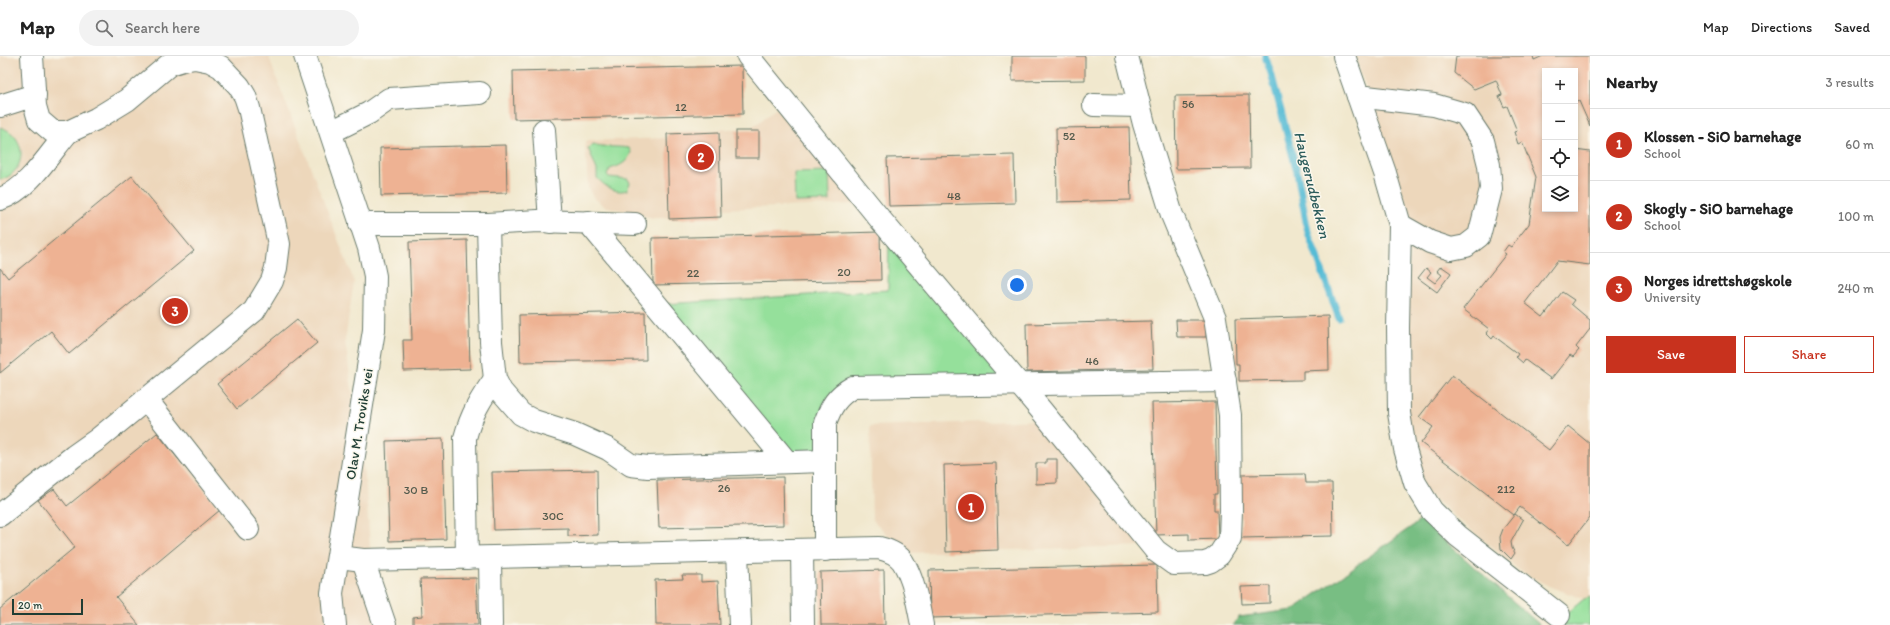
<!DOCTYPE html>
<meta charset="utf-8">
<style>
:root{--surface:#fff;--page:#f2f2f2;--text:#222;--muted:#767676;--line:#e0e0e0;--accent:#c8321e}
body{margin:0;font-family:Itim,sans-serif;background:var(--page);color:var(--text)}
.controls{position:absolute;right:12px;top:12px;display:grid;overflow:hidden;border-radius:0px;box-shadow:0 2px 6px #0003}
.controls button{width:36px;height:36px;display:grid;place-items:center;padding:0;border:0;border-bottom:1px solid var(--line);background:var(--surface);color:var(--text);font:20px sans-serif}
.scale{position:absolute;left:12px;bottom:10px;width:71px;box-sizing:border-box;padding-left:4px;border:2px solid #1f3d34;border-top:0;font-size:11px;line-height:14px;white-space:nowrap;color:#1f3d34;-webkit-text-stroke:3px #fbf7ec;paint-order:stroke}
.you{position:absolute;left:1017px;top:229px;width:14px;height:14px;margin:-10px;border:3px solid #fff;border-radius:50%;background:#1a73e8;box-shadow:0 0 0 6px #1a73e833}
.badge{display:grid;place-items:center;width:26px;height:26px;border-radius:50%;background:var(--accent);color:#fff;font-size:13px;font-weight:700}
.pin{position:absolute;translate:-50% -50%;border:2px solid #fff;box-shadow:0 1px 4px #0006}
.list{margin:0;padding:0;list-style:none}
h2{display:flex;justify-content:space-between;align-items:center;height:52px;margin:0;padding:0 16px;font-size:17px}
h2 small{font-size:13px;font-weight:400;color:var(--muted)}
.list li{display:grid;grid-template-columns:26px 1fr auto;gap:12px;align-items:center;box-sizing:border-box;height:72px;padding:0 16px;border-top:1px solid var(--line)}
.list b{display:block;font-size:15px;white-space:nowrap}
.list p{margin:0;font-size:13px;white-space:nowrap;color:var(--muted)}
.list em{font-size:13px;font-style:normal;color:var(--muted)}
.actions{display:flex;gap:8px;padding:12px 16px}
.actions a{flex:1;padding:9px 0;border:1px solid var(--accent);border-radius:0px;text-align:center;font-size:14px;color:var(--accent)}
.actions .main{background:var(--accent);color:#fff}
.icon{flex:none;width:22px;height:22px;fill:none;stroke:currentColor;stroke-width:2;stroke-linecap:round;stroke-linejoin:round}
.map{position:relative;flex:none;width:1590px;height:569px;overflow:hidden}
header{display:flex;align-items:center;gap:24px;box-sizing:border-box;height:56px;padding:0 20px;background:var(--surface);border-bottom:1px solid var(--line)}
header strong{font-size:19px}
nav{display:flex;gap:22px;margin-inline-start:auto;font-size:14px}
.search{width:280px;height:36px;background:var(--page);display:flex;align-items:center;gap:10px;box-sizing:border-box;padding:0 14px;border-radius:22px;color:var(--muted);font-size:15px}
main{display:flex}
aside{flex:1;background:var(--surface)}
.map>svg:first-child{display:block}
</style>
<header>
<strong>Map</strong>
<div class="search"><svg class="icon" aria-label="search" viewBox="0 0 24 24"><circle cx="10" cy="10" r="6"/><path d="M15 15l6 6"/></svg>Search here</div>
<nav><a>Map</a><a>Directions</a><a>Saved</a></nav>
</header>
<main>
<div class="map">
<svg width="1590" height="569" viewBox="0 0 1590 569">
<rect width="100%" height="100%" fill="#fbf7ec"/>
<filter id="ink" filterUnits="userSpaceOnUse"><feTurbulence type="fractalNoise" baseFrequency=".025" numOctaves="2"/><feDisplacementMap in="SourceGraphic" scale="8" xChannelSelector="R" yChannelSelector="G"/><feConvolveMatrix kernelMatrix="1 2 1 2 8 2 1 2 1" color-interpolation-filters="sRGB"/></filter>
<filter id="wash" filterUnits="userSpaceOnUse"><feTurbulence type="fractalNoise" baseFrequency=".012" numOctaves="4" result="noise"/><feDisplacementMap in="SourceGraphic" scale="16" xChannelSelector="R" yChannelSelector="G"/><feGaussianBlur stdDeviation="0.9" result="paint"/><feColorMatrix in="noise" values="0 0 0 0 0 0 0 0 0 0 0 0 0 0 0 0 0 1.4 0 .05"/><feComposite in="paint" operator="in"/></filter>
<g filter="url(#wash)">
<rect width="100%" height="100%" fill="#f1e8ce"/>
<g fill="#edd7bb" fill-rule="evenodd">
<path d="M0,0H269L273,13L354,225L345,285L366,432L375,569H0Z"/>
<path d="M1355,0H1590V541L1584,543L1551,531L1520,515L1425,435L1405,360L1411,161ZM1545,15H1575V153H1545Z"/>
<path d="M776,52L856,148L722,153V160L653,162L604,150L593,141L588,132L585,85L667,82V76L752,72Z"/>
<path d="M1040,364L1143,490L905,497L872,463L870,370Z"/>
</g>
<g fill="#95e09b" stroke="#5a8e68">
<path d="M0,71C28,79 28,117 0,124Z"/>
<path d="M593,88C605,92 616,90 629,92L631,96C628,107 619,110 610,113L607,119L609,121L628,123L630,127L627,134C615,138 605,130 597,122V114L588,92Z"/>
<path d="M829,116L830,145L795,146L794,117Z"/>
<path d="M889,178L1003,322L854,326L818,401L795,402L664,248L888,234Z"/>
<path d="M1590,541V569H1553L1584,543Z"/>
</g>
<path fill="#78be83" stroke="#4c7e5c" d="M1421,464L1540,569H1233L1239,561L1293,554Z"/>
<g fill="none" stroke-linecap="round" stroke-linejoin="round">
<path stroke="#57bcd5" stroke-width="7" d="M1265,0L1271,17L1297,116L1308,176L1339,262"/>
</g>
<g id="blocks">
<g fill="#eeb293">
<path d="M1012,0H1085V24L1012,25Z"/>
<path d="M1456,0H1533L1534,4L1543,0H1590V70L1579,45L1575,46V15H1545V153H1575V94L1590,96V209L1557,205L1525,247L1543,261L1562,236L1574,244L1571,248L1590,264V273L1576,291L1579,294L1573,301L1570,299L1551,323L1525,304L1523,307L1516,301L1518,298L1494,280L1492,283L1486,277L1489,273L1463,253L1506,198L1503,196L1508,189L1511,191L1529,168L1536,121L1522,86L1518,88L1514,76L1517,75L1507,50L1504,51L1499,40L1502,39L1496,24L1474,33L1454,17Z"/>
<path d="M742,10L743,58L514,63L513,15Z"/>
<path d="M1249,39L1250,112L1176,113L1175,40Z"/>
<path d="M1129,71L1131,144L1057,146L1056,72Z"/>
<rect x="736" y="75" width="23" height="27"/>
<path d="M719,76L721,161L669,163L667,78Z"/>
<path d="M506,89L507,137L381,140L380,92Z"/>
<path d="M1014,99L1015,147L889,150L887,102Z"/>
<path d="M132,120L194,195L69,298L51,275L0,317V212L8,222Z"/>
<path d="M880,176L881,224L653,229L652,182Z"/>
<path d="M467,184L470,313L404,315L403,284H412L409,186Z"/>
<path d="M1441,210L1451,217L1437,236L1418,222L1426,212L1431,216L1427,221L1435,227L1442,219L1437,215Z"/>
<path d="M645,256L646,304L520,306L519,259Z"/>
<path d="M1328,260L1329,314L1303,315V324L1239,325V308H1236L1235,263Z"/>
<path d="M297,263L317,287L237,353L217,328Z"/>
<path d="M1176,264H1206V281H1177Z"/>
<path d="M1151,265L1153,313L1027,316L1026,268Z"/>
<path d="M1452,319L1549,394L1568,370L1590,388V461L1568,489L1520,451L1514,459L1421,387L1433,371L1419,361Z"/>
<path d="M1215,346L1217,438H1214V454H1217L1218,483L1189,484V478L1156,479L1152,347Z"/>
<path d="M157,377L220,454L116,541L139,569H0V553L75,491L38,444L54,433L67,450Z"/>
<path d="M443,383L446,483L389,485L386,385Z"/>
<path d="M1046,403H1057V427L1036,428V407H1046Z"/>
<path d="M996,407L998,494L946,496L944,409Z"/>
<path d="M597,414L598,479L568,480V472L494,474L492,416Z"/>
<path d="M1305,418L1306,427H1332L1333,480L1241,482V419Z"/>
<path d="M783,421L784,469L659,472L657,424Z"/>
<path d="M1515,458L1523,464L1511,486L1512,492L1515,497L1511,503L1501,493L1500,481L1503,473Z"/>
<path d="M1157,509L1158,556L930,562L929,514Z"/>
<path d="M884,514L885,569H821L820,516Z"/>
<path d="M682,519H701V526L718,525L720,569H656L655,524L683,523Z"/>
<path d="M476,522L478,569H413V561L422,560L420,523Z"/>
<path d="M1270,530V547L1242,548L1241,531Z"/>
</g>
</g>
</g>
<g filter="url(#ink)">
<use href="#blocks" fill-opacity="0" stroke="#68796a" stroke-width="1"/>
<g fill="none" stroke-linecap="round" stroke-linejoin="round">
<defs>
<g id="minor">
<path d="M305,0L369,192L375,220L374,274L332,537L335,569"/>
<path d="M748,0L880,163L1041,354L1156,495L1174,508L1205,507L1211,505L1219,499L1230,482L1231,454L1230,359L1215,262L1172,159L1144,68L1127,0"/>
<path d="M1344,0L1385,117L1400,169L1398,272L1399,357L1405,393L1415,427L1432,455L1458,480L1559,559"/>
<path d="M1358,40L1434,49L1465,58L1483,85L1489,109L1491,133L1479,180L1466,190L1451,193L1430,186L1400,169"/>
<path d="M1094,49L1139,50"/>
<path d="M0,50L35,39"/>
<path d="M544,74L550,166"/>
<path d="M331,76L369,57L389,43L480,37"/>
<path d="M0,143C27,135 50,97 68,76"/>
<path d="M588,166L787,406"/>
<path d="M360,168H488L538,165L635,168"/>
<path d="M488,168L491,286L495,323L501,335L521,358L534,365L575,378L608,393L631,409L648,411L824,405"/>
<path d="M146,343L248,473"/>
<path d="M0,459L74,400L98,383L254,255L272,225L276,212L279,188L249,52L245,40L239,30L221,11L210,5L195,2L183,4L170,8L127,44L96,63L68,76H53L39,64L35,50L32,0"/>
<path d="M802,494L803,569"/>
<path d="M825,494V367C831,350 837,340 853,331L1225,325"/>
<path d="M737,496L740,569"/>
<path d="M339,501L363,504L879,492C887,494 898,498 903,506C914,524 918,548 922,569"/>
<path d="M467,502L465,382C471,359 481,342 495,323"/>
<path d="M490,502L491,569"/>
<path d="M363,504L385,569"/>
</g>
</defs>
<use href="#minor" stroke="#68796a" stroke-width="24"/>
<use href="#minor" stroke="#fff" stroke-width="22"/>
</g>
</g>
<g text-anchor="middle" stroke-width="3" stroke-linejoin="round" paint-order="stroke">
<g font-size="12" fill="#535a4c">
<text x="1188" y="52">56</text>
<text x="681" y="55">12</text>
<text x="1069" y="84">52</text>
<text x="954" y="144">48</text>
<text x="844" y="220">20</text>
<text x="693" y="221">22</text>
<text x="1092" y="309">46</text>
<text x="724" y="436">26</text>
<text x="1506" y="437">212</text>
<text x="416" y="438">30 B</text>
<text x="553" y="464">30C</text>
</g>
<g font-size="14" fill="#1f3d34" stroke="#fbf7ec">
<text transform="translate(359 368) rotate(-81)" y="5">Olav M. Troviks vei</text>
</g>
<g font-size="15" font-style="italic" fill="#2d5d5c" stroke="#fbf7ec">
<text transform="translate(1312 129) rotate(76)" y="5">Haugerudbekken</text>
</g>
</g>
</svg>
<div class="controls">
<button>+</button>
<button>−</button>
<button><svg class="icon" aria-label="locate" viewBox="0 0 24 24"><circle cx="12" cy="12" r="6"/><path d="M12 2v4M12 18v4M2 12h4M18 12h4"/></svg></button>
<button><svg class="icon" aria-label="layers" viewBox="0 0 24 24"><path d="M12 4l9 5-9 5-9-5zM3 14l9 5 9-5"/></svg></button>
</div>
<div class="scale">20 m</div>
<div class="you"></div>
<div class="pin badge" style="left:971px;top:451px">1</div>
<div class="pin badge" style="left:701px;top:101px">2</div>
<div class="pin badge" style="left:175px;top:255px">3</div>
</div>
<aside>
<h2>Nearby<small>3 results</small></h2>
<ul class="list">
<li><span class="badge">1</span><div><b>Klossen - SiO barnehage</b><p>School</p></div><em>60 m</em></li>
<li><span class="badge">2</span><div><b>Skogly - SiO barnehage</b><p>School</p></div><em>100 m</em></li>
<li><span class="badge">3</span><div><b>Norges idrettshøgskole</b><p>University</p></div><em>240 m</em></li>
</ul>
<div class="actions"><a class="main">Save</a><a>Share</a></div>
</aside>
</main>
